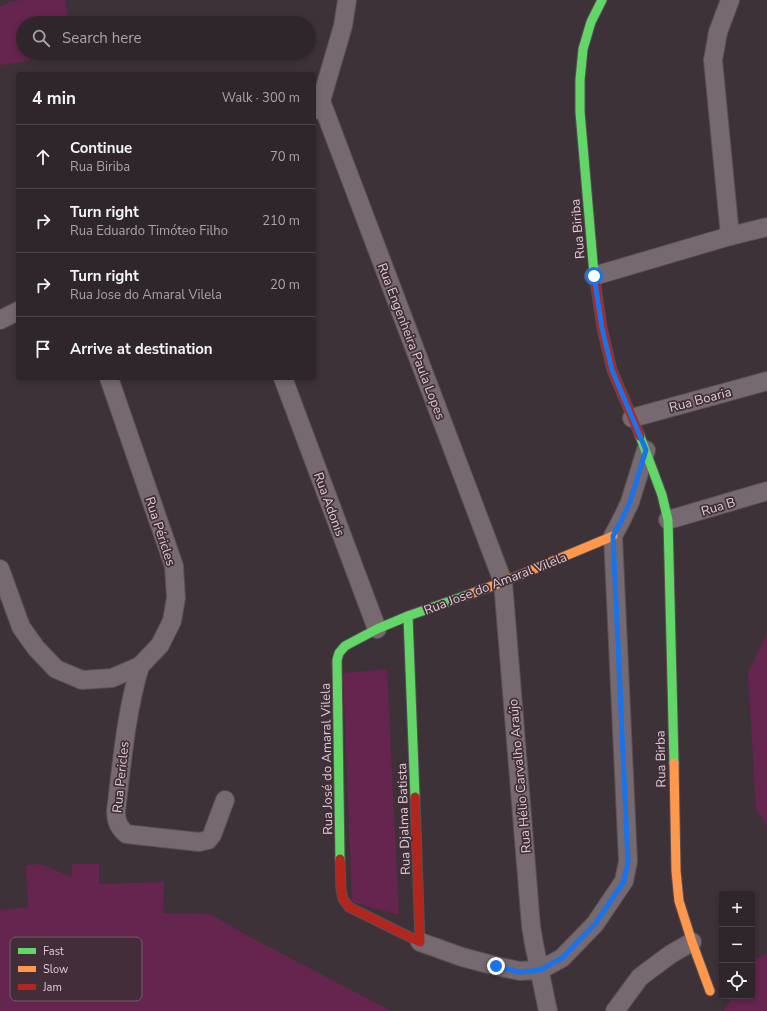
<!DOCTYPE html>
<meta charset="utf-8">
<style>
:root{--surface:#2e262a;--page:#3a3236;--text:#f1f3f6;--muted:#a7a5a8;--line:#494347}
body{margin:0;font-family:"Nunito Sans",sans-serif;background:var(--page);color:var(--text)}
.controls{position:absolute;right:12px;bottom:12px;display:grid;overflow:hidden;border-radius:4px;box-shadow:0 2px 6px #0003}
.controls button{width:36px;height:36px;display:grid;place-items:center;padding:0;border:0;border-bottom:1px solid var(--line);background:var(--surface);color:var(--text);font:20px sans-serif}
.stop{position:absolute;width:12px;height:12px;margin:-9px;border:3px solid #1a73e8;border-radius:50%;background:#fff}
.stop.end{background:#1a73e8;border-color:#fff;box-shadow:0 1px 4px #0008}
.list{margin:0;padding:0;list-style:none}
h2{display:flex;justify-content:space-between;align-items:center;height:52px;margin:0;padding:0 16px;font-size:17px}
h2 small{font-size:13px;font-weight:400;color:var(--muted)}
.list li{display:grid;grid-template-columns:26px 1fr auto;gap:12px;align-items:center;box-sizing:border-box;height:64px;padding:0 16px;border-top:1px solid var(--line)}
.list b{display:block;font-size:15px;white-space:nowrap}
.list p{margin:0;font-size:13px;white-space:nowrap;color:var(--muted)}
.list em{font-size:13px;font-style:normal;color:var(--muted)}
.icon{flex:none;width:22px;height:22px;fill:none;stroke:currentColor;stroke-width:2;stroke-linecap:round;stroke-linejoin:round}
.map{position:relative;flex:none;width:767px;height:1011px;overflow:hidden}
.search{position:absolute;background:var(--surface);box-shadow:0 2px 6px #0003;left:16px;top:16px;width:300px;height:44px;display:flex;align-items:center;gap:10px;box-sizing:border-box;padding:0 14px;border-radius:22px;color:var(--muted);font-size:15px}
.panel{position:absolute;background:var(--surface);box-shadow:0 2px 6px #0003;left:16px;top:72px;width:300px;height:308px;border-radius:4px}
.map>svg:first-child{display:block}
</style>
<div class="map">
<svg width="767" height="1011" viewBox="0 0 767 1011">
<rect width="100%" height="100%" fill="#3d3238"/>
<g fill="#65254e">
<path d="M21,0H65L69,23H23V53H73V55L0,65V7L10,2Z"/>
<path d="M767,633V825L756,808L748,673Z"/>
<path d="M387,669L399,915L352,902L343,673Z"/>
<path d="M41,864L72,877V864H99V884L164,882L163,913L210,914L250,937L391,1011H0V910L28,907L26,865Z"/>
<path d="M767,954V1011H724L733,996H752V960Z"/>
</g>
<g fill="none" stroke-linecap="round" stroke-linejoin="round">
<defs>
<g id="street">
<path d="M730,0L718,32L713,60L730,236"/>
<path d="M321,101L503,582L531,926L534,944L548,1011"/>
<path d="M314,110L321,101L343,26L347,0"/>
<path d="M594,276L730,236L767,227"/>
<path d="M0,320L18,311"/>
<path d="M283,378L377,629"/>
<path d="M632,418L767,381"/>
<path d="M668,520L767,491"/>
<path d="M0,569L21,627L36,648L56,669L82,680L112,678L140,666L160,645L172,621L176,598L174,566L109,378"/>
<path d="M140,666C126,713 122,762 116,811C116,822 119,827 126,834L199,842L208,840L212,835L225,800"/>
<path d="M420,942L462,957L496,966L520,971L540,970L562,958L595,924L624,881L628,861L613,536L622,519L630,502L646,450"/>
<path d="M615,1011L640,977L671,954L692,942"/>
</g>
<g id="fast">
<path d="M594,274L580,112V80L583,49L591,22L602,0"/>
<path d="M640,436L662,495L668,520L674,763"/>
<path d="M408,616L415,797"/>
<path d="M340,859L337,660L339,653L345,646L377,629L408,616L473,593"/>
</g>
<g id="slow">
<path d="M473,593L503,582L613,536"/>
<path d="M674,763L676,871L679,901L692,942L710,991"/>
</g>
<g id="jam">
<path d="M594,274L602,328L612,370L640,436"/>
<path d="M340,859L341,889L343,899L349,907L420,942L415,797"/>
</g>
</defs>
<use href="#street" stroke="#594f54" stroke-width="20"/>
<use href="#fast" stroke="#594f54" stroke-width="11"/>
<use href="#slow" stroke="#594f54" stroke-width="11"/>
<use href="#jam" stroke="#594f54" stroke-width="11"/>
<use href="#street" stroke="#766970" stroke-width="18"/>
<use href="#fast" stroke="#63d668" stroke-width="9"/>
<use href="#slow" stroke="#ff974d" stroke-width="9"/>
<use href="#jam" stroke="#b3261e" stroke-width="9"/>
</g>
<g fill="none" stroke-linecap="round" stroke-linejoin="round">
<path stroke="#1a73e8" stroke-width="5" d="M496,966L520,972L540,970L562,958L595,924L624,881L628,862L613,536L622,519L630,502L646,450L612,370L602,328L594,276"/>
</g>
<g text-anchor="middle" stroke-width="3.5" stroke-linejoin="round" paint-order="stroke">
<g font-size="13" fill="#ddcfd6" stroke="#422d39">
<text transform="translate(577 229) rotate(-95)" y="5">Rua Biriba</text>
<text transform="translate(412 341) rotate(69)" y="5">Rua Engenheira Paula Lopes</text>
<text transform="translate(700 399) rotate(-15)" y="5">Rua Boaria</text>
<text transform="translate(330 504) rotate(70)" y="5">Rua Adonis</text>
<text transform="translate(718 506) rotate(-17)" y="5">Rua B</text>
<text transform="translate(161 531) rotate(72)" y="5">Rua Péricles</text>
<text transform="translate(495 583) rotate(-21)" y="5">Rua Jose do Amaral Vilela</text>
<text transform="translate(326 759) rotate(-91)" y="5">Rua José do Amaral Vilela</text>
<text transform="translate(660 759) rotate(-91)" y="5">Rua Birba</text>
<text transform="translate(519 776) rotate(-95)" y="5">Rua Hélio Carvalho Araújo</text>
<text transform="translate(120 777) rotate(-84)" y="5">Rua Pericles</text>
<text transform="translate(403 819) rotate(-92)" y="5">Rua Djalma Batista</text>
</g>
</g>
<rect x="10" y="937" width="132" height="64" rx="6" fill="#422d39" stroke="#705e68" stroke-width="1"/>
<rect x="18" y="948" width="18" height="6" fill="#63d668"/>
<rect x="18" y="966" width="18" height="6" fill="#ff974d"/>
<rect x="18" y="984" width="18" height="6" fill="#b3261e"/>
<g font-size="11" fill="#ddcfd6">
<text x="43" y="955">Fast</text>
<text x="43" y="973">Slow</text>
<text x="43" y="991">Jam</text>
</g>
</svg>
<div class="controls">
<button>+</button>
<button>−</button>
<button><svg class="icon" aria-label="locate" viewBox="0 0 24 24"><circle cx="12" cy="12" r="6"/><path d="M12 2v4M12 18v4M2 12h4M18 12h4"/></svg></button>
</div>
<div class="stop" style="left:594px;top:276px"></div>
<div class="stop end" style="left:496px;top:966px"></div>
<div class="search"><svg class="icon" aria-label="search" viewBox="0 0 24 24"><circle cx="10" cy="10" r="6"/><path d="M15 15l6 6"/></svg>Search here</div>
<section class="panel">
<h2>4 min<small>Walk · 300 m</small></h2>
<ul class="list">
<li><svg class="icon" aria-label="ahead" viewBox="0 0 24 24"><path d="M12 20V5M6 11l6-6 6 6"/></svg><div><b>Continue</b><p>Rua Biriba</p></div><em>70 m</em></li>
<li><svg class="icon" aria-label="right" viewBox="0 0 24 24"><path d="M7 20v-9h11M14 6l5 5-5 5"/></svg><div><b>Turn right</b><p>Rua Eduardo Timóteo Filho</p></div><em>210 m</em></li>
<li><svg class="icon" aria-label="right" viewBox="0 0 24 24"><path d="M7 20v-9h11M14 6l5 5-5 5"/></svg><div><b>Turn right</b><p>Rua Jose do Amaral Vilela</p></div><em>20 m</em></li>
<li><svg class="icon" aria-label="arrive" viewBox="0 0 24 24"><path d="M6 21V4h12l-3 4 3 4H6"/></svg><div><b>Arrive at destination</b></div></li>
</ul>
</section>
</div>
